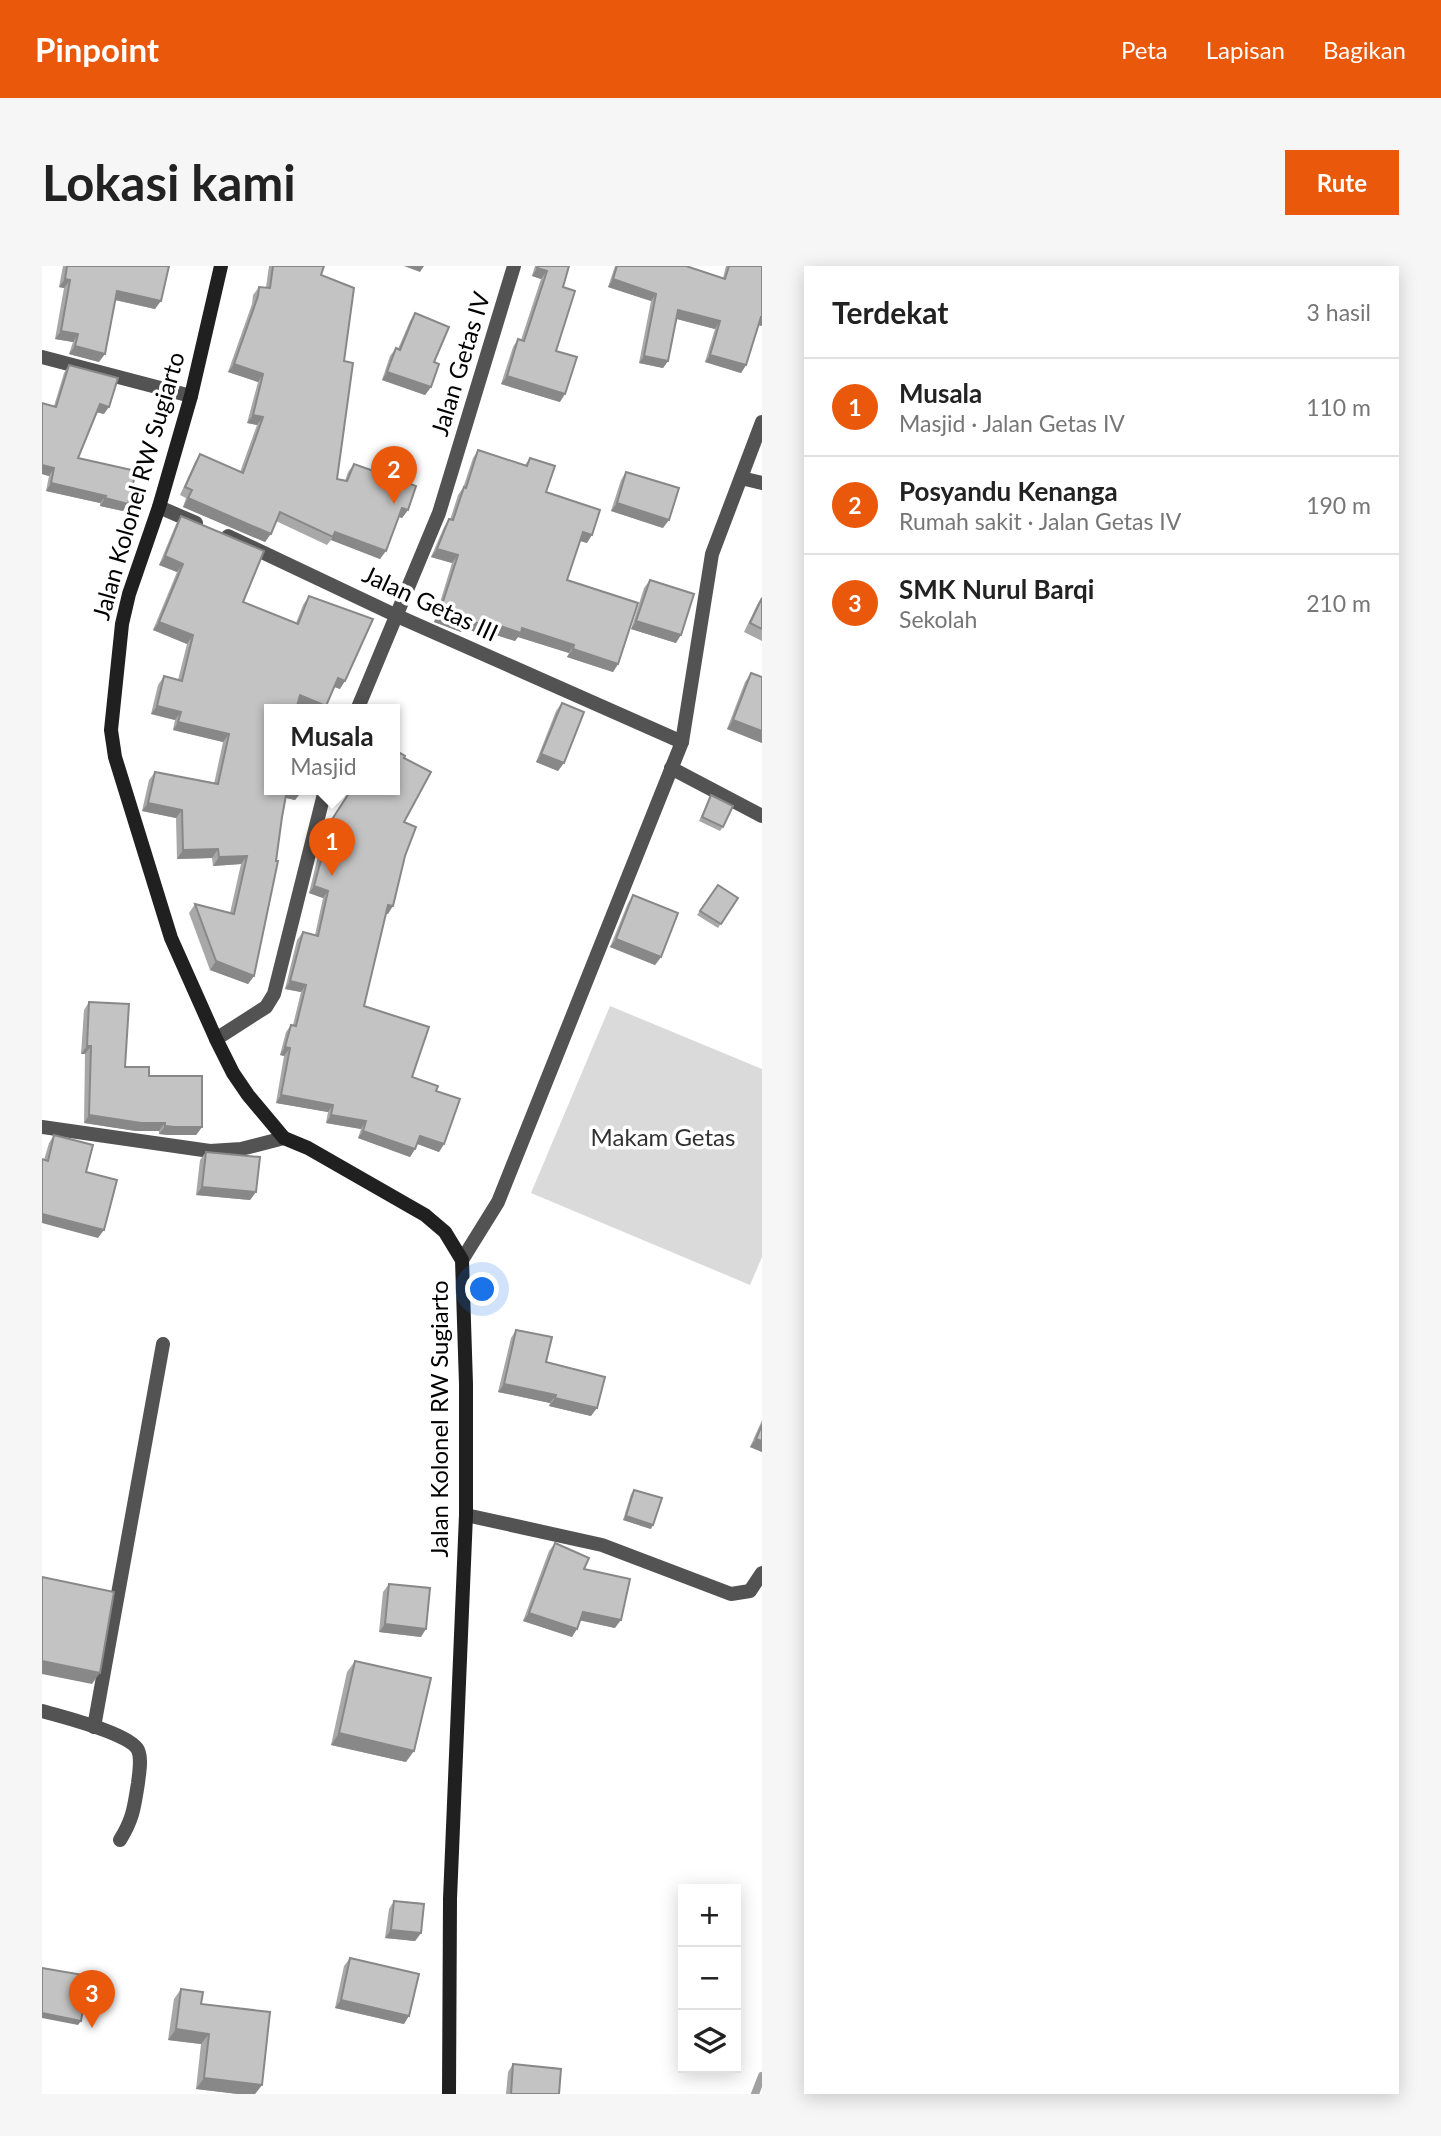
<!DOCTYPE html>
<html lang="id">
<meta charset="utf-8">
<style>
:root{--surface:#fff;--page:#f6f6f6;--text:#222;--muted:#767676;--line:#e0e0e0;--accent:#ea580c}
body{margin:0;font-family:Lato,sans-serif;background:var(--page);color:var(--text)}
.controls{position:absolute;right:21px;bottom:21px;display:grid;overflow:hidden;border-radius:0px;box-shadow:0 4px 18px #0003}
.controls button{width:63px;height:63px;display:grid;place-items:center;padding:0;border:0;border-bottom:2px solid var(--line);background:var(--surface);color:var(--text);font:35px sans-serif}
.you{position:absolute;left:441px;top:1024px;width:24px;height:24px;margin:-18px;border:5px solid #fff;border-radius:50%;background:#1a73e8;box-shadow:0 0 0 10px #1a73e833}
.badge{display:grid;place-items:center;width:46px;height:46px;border-radius:50%;background:var(--accent);color:#fff;font-size:23px;font-weight:700}
.pin{position:absolute;translate:-50% -58px;filter:drop-shadow(0 2px 4px #0008)}
.pin::after{content:'';position:absolute;top:37px;width:24px;height:21px;background:inherit;clip-path:polygon(0 0,100% 0,50% 100%)}
.popup{position:absolute;left:222px;top:438px;width:136px;height:91px;box-sizing:border-box;display:grid;place-content:center;border-radius:0px;background:var(--surface);filter:drop-shadow(0 2px 5px #0005);font-size:23px;white-space:nowrap;color:var(--muted)}
.popup b{font-size:26px;color:var(--text)}
.popup::after{content:'';position:absolute;left:50%;top:100%;margin-left:-14px;border:14px solid transparent;border-top-color:var(--surface)}
.list{margin:0;padding:0;list-style:none}
h2{display:flex;justify-content:space-between;align-items:center;height:91px;margin:0;padding:0 28px;font-size:30px}
h2 small{font-size:23px;font-weight:400;color:var(--muted)}
.list li{display:grid;grid-template-columns:46px 1fr auto;gap:21px;align-items:center;box-sizing:border-box;height:98px;padding:0 28px;border-top:2px solid var(--line)}
.list b{display:block;font-size:26px;white-space:nowrap}
.list p{margin:0;font-size:23px;white-space:nowrap;color:var(--muted)}
.list em{font-size:23px;font-style:normal;color:var(--muted)}
.icon{flex:none;width:38px;height:38px;fill:none;stroke:currentColor;stroke-width:2;stroke-linecap:round;stroke-linejoin:round}
.map{position:relative;flex:none;width:720px;height:1828px;overflow:hidden;border-radius:0px}
header{display:flex;align-items:center;gap:42px;box-sizing:border-box;height:98px;padding:0 35px;background:var(--accent);color:#fff}
header strong{font-size:33px}
nav{display:flex;gap:38px;margin-inline-start:auto;font-size:24px}
.intro{display:flex;align-items:center;justify-content:space-between;box-sizing:border-box;height:168px;padding:0 42px}
h1{margin:0;font-size:49px}
.button{padding:18px 32px;border-radius:0px;background:var(--accent);color:#fff;font-size:24px;font-weight:700}
main{display:flex;gap:42px;padding:0 42px}
aside{flex:1;background:var(--surface);border-radius:0px;box-shadow:0 4px 18px #0003}
.map>svg:first-child{display:block}
</style>
<header>
<strong>Pinpoint</strong>
<nav><a>Peta</a><a>Lapisan</a><a>Bagikan</a></nav>
</header>
<div class="intro"><h1>Lokasi kami</h1><a class="button">Rute</a></div>
<main>
<div class="map">
<svg width="720" height="1828" viewBox="0 0 720 1828">
<rect width="100%" height="100%" fill="#fff"/>
<path fill="#dadada" d="M568,740L720,803V991L708,1019L489,927Z"/>
<g fill="none" stroke-linecap="round" stroke-linejoin="round">
<path stroke="#a1a1a1" stroke-width="8" d="M713,1828L720,1810"/>
<g stroke="#535353" stroke-width="14">
<path d="M0,91L149,130"/>
<path d="M699,212L720,217"/>
<path d="M117,241L154,257"/>
<path d="M186,270L353,349L640,476"/>
<path d="M315,444L397,247L472,0"/>
<path d="M629,502L720,550"/>
<path d="M174,773L224,741L232,728L283,524"/>
<path d="M0,861L168,885L199,883L242,872"/>
<path d="M420,994L456,936L640,476L670,288L720,156"/>
<path d="M424,1249L560,1279L689,1328L708,1325L720,1307"/>
<path d="M0,1445C20,1451 87,1467 96,1484C100,1493 97,1508 96,1517C92,1542 91,1553 78,1574"/>
<path d="M52,1461L121,1078"/>
</g>
<path stroke="#202020" stroke-width="14" d="M179,0L149,130L117,241L87,328L80,358L69,464L73,491L129,672L174,773L191,807L206,829L242,872L266,882L383,949L403,966L420,994L424,1118V1249L408,1633L407,1828"/>
</g>
<g fill="#a8a8a8">
<path d="M21,0H127L113,43L73,34L57,96L27,88L31,76L13,73L22,22L17,21Z"/>
<path d="M227,0H282L279,9L302,95L295,213L303,215L306,206L312,198L366,244L360,252L356,251L338,293L289,274L285,279L234,255L223,276L141,241L144,232L138,229L153,196L158,188L198,206L215,159L205,157L216,116L186,106L210,38L211,29L217,21H224Z"/>
<path d="M493,0H527L521,21L514,85L518,136L459,118L471,81L476,73L479,74L499,13L490,10Z"/>
<path d="M573,0H644L681,12L684,0H720V60L716,59L704,99L699,107L663,96L673,63L635,53L626,95L621,102L597,97L609,35L566,21Z"/>
<path d="M373,47L392,96L389,121L383,129L340,114L348,90L354,82L356,83L368,55Z"/>
<path d="M27,99L62,148L55,146L36,192L81,245L58,240V237L4,225L7,210L0,208V137L12,140L22,107Z"/>
<path d="M436,184L483,199L488,192L504,226L545,277L538,275L525,314L576,398L571,406L525,391L527,387L476,371L473,375L445,366L443,369L421,362L419,366L392,356L410,297L389,291L402,261L407,253L408,254L416,229L421,222L431,192Z"/>
<path d="M584,206L621,262L569,245L579,214Z"/>
<path d="M139,250L201,336L254,357L261,339L267,330L298,423L292,421L255,439L227,444L259,526L253,534L244,532L212,710L206,718L168,704L147,647L153,638L188,647L199,598L171,600L170,592L135,593L134,552L100,545L107,514L113,506L172,518L181,476L131,464L133,454L109,448L116,419L122,410L136,414L145,378L111,364L135,306L117,299L134,258Z"/>
<path d="M608,314L634,377L589,363L602,322Z"/>
<path d="M720,331V375L702,366L715,339Z"/>
<path d="M709,407L720,411V477L685,463L703,416Z"/>
<path d="M520,437L516,505L494,496L514,445Z"/>
<path d="M362,492L363,590L346,648L344,647L322,740L370,811L394,825L402,878L397,886L375,878L373,883L368,891L316,872L319,863L284,857L286,846L234,837L242,790L238,789L244,766L249,759H251L259,726L243,723L255,674L261,666L273,669L281,632L267,627L276,590L286,564L284,563L309,524Z"/>
<path d="M669,529L681,561L678,565L657,555Z"/>
<path d="M676,619L696,632L676,662L655,649Z"/>
<path d="M591,629L619,691L613,699L568,681L586,637Z"/>
<path d="M47,736L83,801L107,810L160,861L154,869H126L117,868V865H94L42,857L43,788H39L42,744Z"/>
<path d="M12,869L44,906L56,972L2,894L7,877Z"/>
<path d="M164,886L214,926L208,934L154,929L158,894Z"/>
<path d="M474,1064L504,1096L549,1150L507,1140L508,1137L456,1126L469,1072Z"/>
<path d="M720,1154V1186L708,1181Z"/>
<path d="M592,1224L609,1263L581,1254L589,1228Z"/>
<path d="M513,1277L542,1303L573,1362L538,1354L530,1371L481,1355L507,1285Z"/>
<path d="M347,1318L379,1371L337,1366L341,1326Z"/>
<path d="M313,1395L364,1496L289,1479L305,1406Z"/>
<path d="M352,1635L379,1667L373,1675L343,1672L347,1643Z"/>
<path d="M308,1692L362,1758L293,1742L302,1700Z"/>
<path d="M139,1723L159,1738L220,1819L213,1828H196L154,1823L159,1778L126,1774L132,1733Z"/>
<path d="M471,1798L517,1828H464L466,1806Z"/>
</g>
<g fill="#888">
<path d="M362,0H382L378,6Z"/>
<path d="M495,2L505,5L499,13L490,10Z"/>
<path d="M23,13L28,14L22,22L17,21Z"/>
<path d="M571,13L614,28L609,35L566,21Z"/>
<path d="M75,25L119,35L113,43L69,33Z"/>
<path d="M636,44L678,55L673,63L631,52Z"/>
<path d="M719,51H720V60L714,58Z"/>
<path d="M19,65L36,68L31,76L13,73Z"/>
<path d="M33,80L63,88L57,96L27,88Z"/>
<path d="M668,89L704,99L699,107L663,96Z"/>
<path d="M602,90L626,95L621,102L597,97Z"/>
<path d="M192,98L221,108L216,116L186,106Z"/>
<path d="M345,106L389,121L383,129L340,114Z"/>
<path d="M465,110L523,128L518,136L459,118Z"/>
<path d="M58,138L67,141L62,148L53,146Z"/>
<path d="M211,149L221,151L215,159L205,157Z"/>
<path d="M0,199L12,202L7,210L0,208Z"/>
<path d="M9,217L64,230L58,237L4,225Z"/>
<path d="M63,232L86,238L81,245L58,240Z"/>
<path d="M146,232L229,268L223,276L141,241Z"/>
<path d="M575,237L627,254L621,262L569,245Z"/>
<path d="M360,242L366,244L360,252L354,250Z"/>
<path d="M293,266L344,285L338,293L289,274Z"/>
<path d="M541,266L550,269L545,277L535,274Z"/>
<path d="M395,283L416,289L410,297L389,291Z"/>
<path d="M123,290L141,298L135,306L117,299Z"/>
<path d="M397,348L425,354L480,362L532,379L527,387L476,371L473,375L445,366L443,369L421,362L419,366L392,356Z"/>
<path d="M594,355L639,369L634,377L589,363Z"/>
<path d="M117,356L151,369L145,378L111,364Z"/>
<path d="M531,383L576,398L571,406L525,391Z"/>
<path d="M296,412L303,415L298,423L290,420Z"/>
<path d="M258,429L284,440L281,444H266L252,438Z"/>
<path d="M115,440L139,446L133,454L109,448Z"/>
<path d="M691,454L720,465V477L685,463Z"/>
<path d="M136,456L187,468L181,476L131,464Z"/>
<path d="M499,488L522,497L516,505L494,496Z"/>
<path d="M244,524H253L259,526L253,534L240,531Z"/>
<path d="M106,537L140,544L134,552L100,545Z"/>
<path d="M176,583L170,592L135,593L141,584Z"/>
<path d="M205,590L199,598L171,600L177,591Z"/>
<path d="M272,620L286,625L281,632L267,627Z"/>
<path d="M346,639L351,640L346,648L341,646Z"/>
<path d="M574,673L619,691L613,699L568,681Z"/>
<path d="M174,695L212,710L206,718L168,704Z"/>
<path d="M248,715L264,719L259,726L243,723Z"/>
<path d="M45,780H49L43,788H39Z"/>
<path d="M243,781L248,782L242,790L238,789Z"/>
<path d="M239,829L291,839L286,846L234,837Z"/>
<path d="M47,849L123,857L117,865H94L42,857Z"/>
<path d="M289,849L324,855L319,863L284,857Z"/>
<path d="M123,860L160,861L154,869H126L117,868Z"/>
<path d="M321,865L373,883L368,891L316,872Z"/>
<path d="M378,870L402,878L397,886L373,877Z"/>
<path d="M160,921L214,926L208,934L154,929Z"/>
<path d="M0,948L62,964L56,972L0,957Z"/>
<path d="M462,1118L514,1129L508,1137L456,1126Z"/>
<path d="M513,1132L555,1142L549,1150L507,1140Z"/>
<path d="M714,1173L720,1175V1186L708,1181Z"/>
<path d="M584,1250L611,1259L609,1263L581,1254Z"/>
<path d="M541,1346L579,1354L573,1362L536,1354Z"/>
<path d="M487,1347L535,1363L530,1371L481,1355Z"/>
<path d="M343,1358L384,1363L379,1371L337,1366Z"/>
<path d="M0,1395L58,1407L50,1418L0,1408Z"/>
<path d="M297,1467L372,1485L364,1496L289,1479Z"/>
<path d="M349,1664L379,1667L373,1675L343,1672Z"/>
<path d="M299,1734L367,1750L362,1758L293,1742Z"/>
<path d="M0,1747L39,1755L36,1759L0,1752Z"/>
<path d="M134,1763L167,1768L159,1778L126,1774Z"/>
<path d="M162,1812L220,1819L213,1828H196L154,1823Z"/>
</g>
<g fill="#c3c3c3" stroke="#888" stroke-width="2">
<path d="M25,0H127L119,35L75,25L63,88L33,80L36,68L19,65L28,14L23,13Z"/>
<path d="M231,0H282L279,9L312,22L302,95L311,97L295,213L305,215L312,198L374,220L366,244L360,242L344,285L293,266L291,271L238,246L229,268L146,232L150,224L143,221L158,188L201,207L221,151L211,149L221,108L192,98L216,30L217,21L228,22Z"/>
<path d="M496,0H527L521,21L533,25L514,85L535,91L523,128L465,110L476,73L482,75L505,5L495,2Z"/>
<path d="M575,0H644L683,13L687,0H720V51H719L704,99L668,89L678,55L636,44L626,95L602,90L614,28L571,13Z"/>
<path d="M373,47L407,61L392,96L397,98L389,121L345,106L354,82L358,84Z"/>
<path d="M27,99L76,112L67,141L58,138L36,192L94,205L86,238L63,232L64,230L9,217L12,202L0,199V137L14,141Z"/>
<path d="M436,184L485,200L488,192L513,200L504,226L558,244L550,269L541,266L525,314L596,337L576,398L531,383L532,379L480,362L479,367L450,357L448,361L425,354L424,358L397,348L416,289L395,283L407,253L411,254L422,221L424,222Z"/>
<path d="M584,206L637,222L627,254L575,237Z"/>
<path d="M139,250L222,285L201,336L256,358L267,330L331,353L303,415L296,412L284,440L258,429L254,444H227V524H245L240,551L234,595H236L212,710L174,695L153,638L192,648L205,590L177,591L176,583L141,584L140,544L106,537L113,506L176,518L187,468L136,456L139,446L115,440L122,410L140,415L151,369L117,356L141,298L123,290Z"/>
<path d="M608,314L652,328L639,369L594,355Z"/>
<path d="M720,332V363L708,357Z"/>
<path d="M709,407L720,411V465L691,454Z"/>
<path d="M520,437L542,446L522,497L499,488Z"/>
<path d="M353,484L363,490L362,492L389,506L362,556L374,561L363,590L351,640L346,639L322,740L387,761L370,811L396,820L394,825L418,833L402,878L378,870L373,883L321,865L324,855L289,849L291,839L239,829L248,782L243,781L249,759L254,760L264,719L248,715L261,666L276,670L286,625L272,620L282,583L292,557L289,555L309,524H353Z"/>
<path d="M669,529L691,540L681,561L660,551Z"/>
<path d="M676,619L696,632L679,658L658,645Z"/>
<path d="M591,629L636,647L619,691L574,673Z"/>
<path d="M47,736L87,738L83,801H107V810H160V861H132L123,860V857H99L47,849L49,780H45Z"/>
<path d="M12,869L51,879L44,906L75,914L62,964L0,948V893L6,895Z"/>
<path d="M164,886L218,891L214,926L160,921Z"/>
<path d="M474,1064L510,1071L504,1096L563,1111L555,1142L513,1132L514,1129L462,1118Z"/>
<path d="M720,1159V1175L714,1173Z"/>
<path d="M592,1224L620,1232L611,1259L584,1250Z"/>
<path d="M513,1277L547,1292L542,1303L588,1313L579,1354L541,1346L535,1363L487,1347Z"/>
<path d="M0,1311L72,1326L58,1407L0,1395Z"/>
<path d="M347,1318L388,1322L384,1363L343,1358Z"/>
<path d="M313,1395L389,1412L372,1485L297,1467Z"/>
<path d="M352,1635L382,1638L379,1667L349,1664Z"/>
<path d="M308,1692L377,1708L367,1750L299,1734Z"/>
<path d="M0,1702L47,1710L39,1755L0,1747Z"/>
<path d="M139,1723L161,1726L159,1738L228,1746L220,1819L162,1812L167,1768L134,1763Z"/>
<path d="M471,1798L519,1803L517,1828H469Z"/>
</g>
<g text-anchor="middle" stroke-width="7" stroke-linejoin="round" paint-order="stroke">
<g font-size="24" fill="#000" stroke="#fff">
<text transform="translate(419 98) rotate(-73)" y="8">Jalan Getas IV</text>
<text transform="translate(97 220) rotate(-74)" y="8">Jalan Kolonel RW Sugiarto</text>
<text transform="translate(388 338) rotate(25)" y="8">Jalan Getas III</text>
<text transform="translate(398 1153) rotate(-90)" y="8">Jalan Kolonel RW Sugiarto</text>
</g>
<g font-size="24" fill="#313131" stroke="#fff">
<text x="621" y="880">Makam Getas</text>
</g>
</g>
</svg>
<div class="controls">
<button>+</button>
<button>−</button>
<button><svg class="icon" aria-label="layers" viewBox="0 0 24 24"><path d="M12 4l9 5-9 5-9-5zM3 14l9 5 9-5"/></svg></button>
</div>
<div class="you"></div>
<div class="pin badge" style="left:290px;top:610px">1</div>
<div class="popup"><b>Musala</b>Masjid</div>
<div class="pin badge" style="left:352px;top:238px">2</div>
<div class="pin badge" style="left:50px;top:1762px">3</div>
</div>
<aside>
<h2>Terdekat<small>3 hasil</small></h2>
<ul class="list">
<li><span class="badge">1</span><div><b>Musala</b><p>Masjid · Jalan Getas IV</p></div><em>110 m</em></li>
<li><span class="badge">2</span><div><b>Posyandu Kenanga</b><p>Rumah sakit · Jalan Getas IV</p></div><em>190 m</em></li>
<li><span class="badge">3</span><div><b>SMK Nurul Barqi</b><p>Sekolah</p></div><em>210 m</em></li>
</ul>
</aside>
</main>
